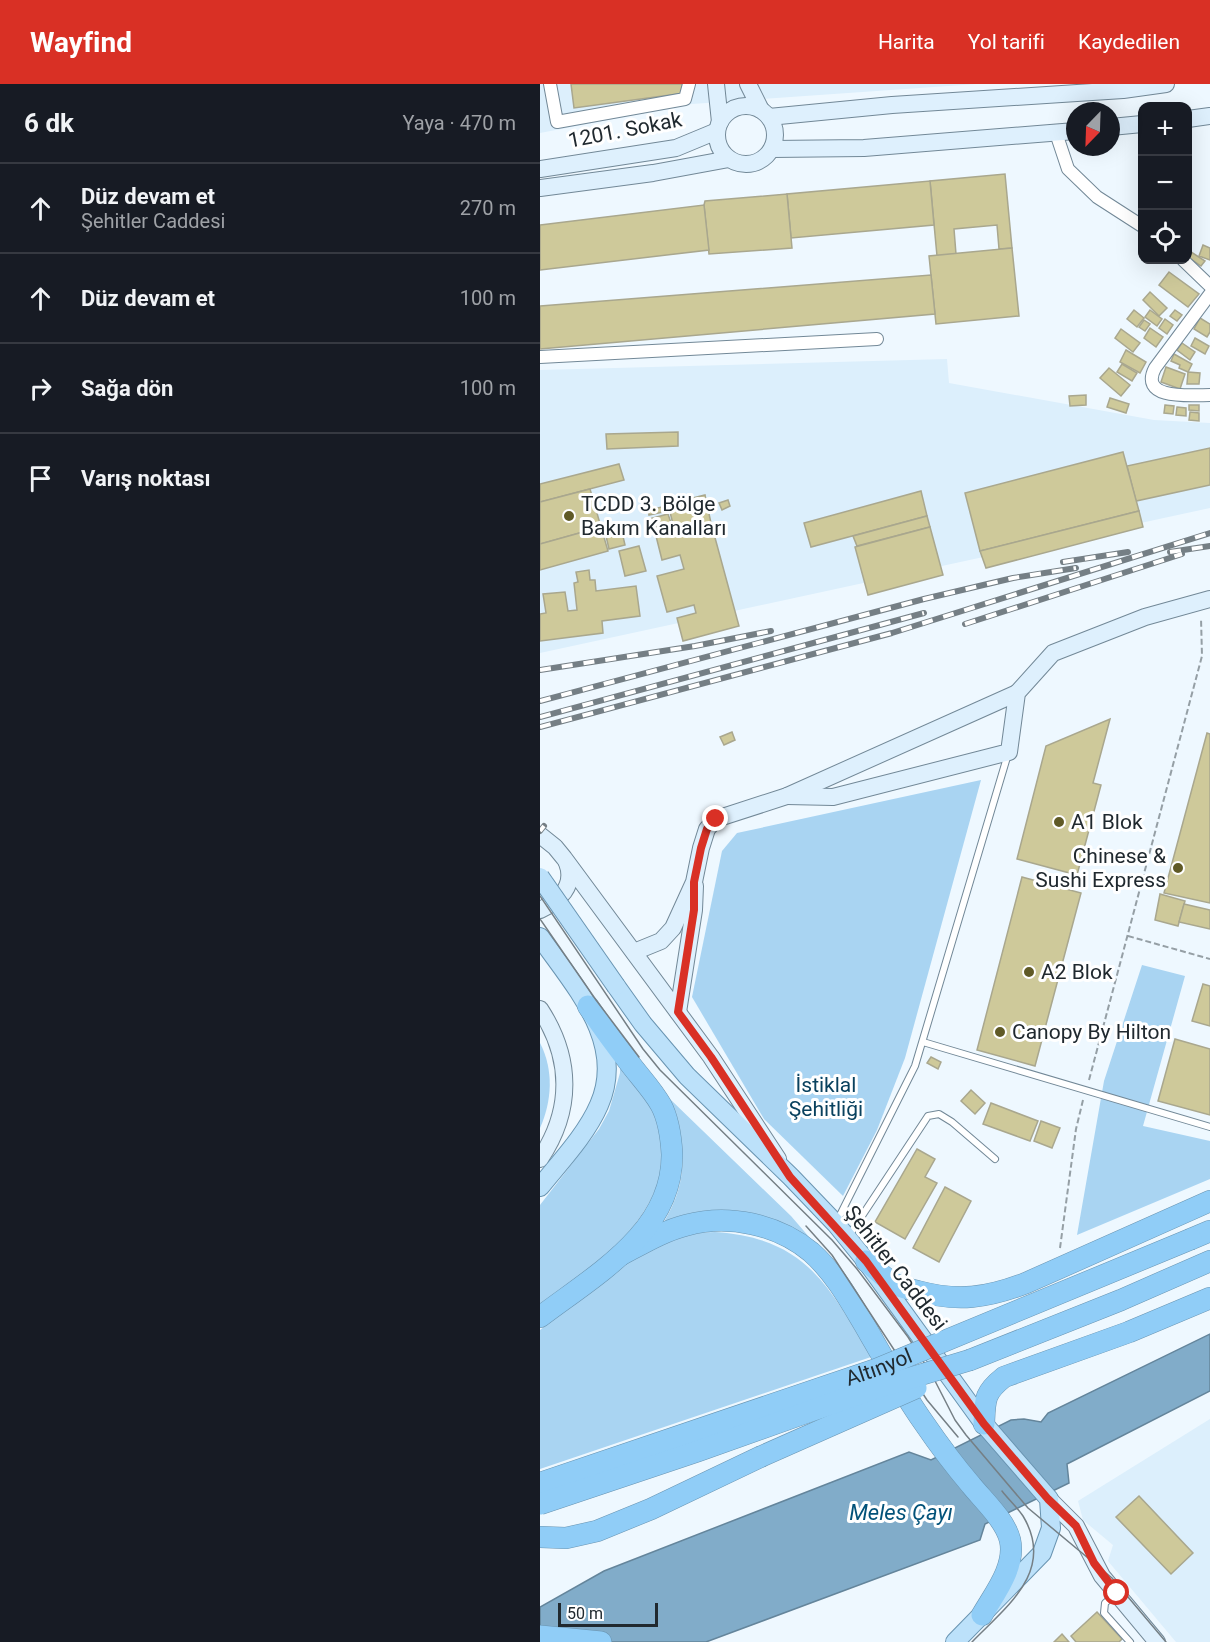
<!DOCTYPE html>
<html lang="tr">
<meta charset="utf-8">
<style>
:root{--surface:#171b24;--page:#242831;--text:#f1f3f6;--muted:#9ea1a6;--line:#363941;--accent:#d93025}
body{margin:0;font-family:Roboto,sans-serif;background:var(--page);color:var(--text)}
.controls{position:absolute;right:18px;top:18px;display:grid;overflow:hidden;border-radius:12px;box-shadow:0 6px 24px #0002}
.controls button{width:54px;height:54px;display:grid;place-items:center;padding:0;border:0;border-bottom:2px solid var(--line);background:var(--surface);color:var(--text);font:30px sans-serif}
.compass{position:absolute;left:526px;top:18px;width:54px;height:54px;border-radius:50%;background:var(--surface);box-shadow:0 6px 24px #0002;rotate:203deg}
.scale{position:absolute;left:18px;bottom:15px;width:100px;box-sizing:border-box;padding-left:6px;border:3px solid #20292f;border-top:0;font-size:16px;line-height:21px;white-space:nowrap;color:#20292f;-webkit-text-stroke:4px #fff;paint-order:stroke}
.stop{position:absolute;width:18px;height:18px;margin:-14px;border:4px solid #d93025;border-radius:50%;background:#fff}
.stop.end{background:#d93025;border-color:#fff;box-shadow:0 2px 6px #0008}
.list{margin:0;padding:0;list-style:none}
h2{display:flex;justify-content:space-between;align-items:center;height:78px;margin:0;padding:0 24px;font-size:26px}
h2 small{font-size:20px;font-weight:400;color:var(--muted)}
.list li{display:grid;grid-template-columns:39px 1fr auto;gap:18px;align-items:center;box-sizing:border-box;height:90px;padding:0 24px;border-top:2px solid var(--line)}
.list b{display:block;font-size:22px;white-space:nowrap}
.list p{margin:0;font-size:20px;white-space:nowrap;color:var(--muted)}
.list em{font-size:20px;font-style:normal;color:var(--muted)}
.icon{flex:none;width:33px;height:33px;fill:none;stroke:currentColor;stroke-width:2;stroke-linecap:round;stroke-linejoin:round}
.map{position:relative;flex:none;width:670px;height:1558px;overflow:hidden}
header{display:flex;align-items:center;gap:36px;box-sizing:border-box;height:84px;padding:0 30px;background:var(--accent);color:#fff}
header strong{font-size:28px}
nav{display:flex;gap:33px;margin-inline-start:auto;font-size:21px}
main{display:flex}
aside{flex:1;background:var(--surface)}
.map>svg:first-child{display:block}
</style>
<header>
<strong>Wayfind</strong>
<nav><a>Harita</a><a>Yol tarifi</a><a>Kaydedilen</a></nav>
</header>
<main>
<aside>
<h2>6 dk<small>Yaya · 470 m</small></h2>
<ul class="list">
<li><svg class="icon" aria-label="ahead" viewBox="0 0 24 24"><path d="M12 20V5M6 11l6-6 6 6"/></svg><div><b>Düz devam et</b><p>Şehitler Caddesi</p></div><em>270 m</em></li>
<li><svg class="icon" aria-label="ahead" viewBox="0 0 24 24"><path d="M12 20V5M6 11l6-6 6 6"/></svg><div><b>Düz devam et</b></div><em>100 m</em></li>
<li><svg class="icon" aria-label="right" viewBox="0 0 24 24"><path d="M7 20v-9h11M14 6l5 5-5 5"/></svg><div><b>Sağa dön</b></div><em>100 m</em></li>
<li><svg class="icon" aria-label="arrive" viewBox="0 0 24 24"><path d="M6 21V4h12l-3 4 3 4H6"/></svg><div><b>Varış noktası</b></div></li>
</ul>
</aside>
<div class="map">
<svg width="670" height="1558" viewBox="0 0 670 1558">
<rect width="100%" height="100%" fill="#eef8ff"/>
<g fill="#dceffc">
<path d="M0,0H437L152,20L0,49Z"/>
<path d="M407,275L409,299L614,336L670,339V424L0,569V286Z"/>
<path d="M670,1335V1558H636L568,1477L573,1461L543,1436L538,1417Z"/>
</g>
<g fill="#a9d4f2">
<path d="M441,696L365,974L337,1046L303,1112L224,1035L152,913L182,767L197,749Z"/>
<path d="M602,881L645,892L603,1042L670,1057V1095L537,1151L564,997Z"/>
<path d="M0,959C14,986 12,1017 0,1044Z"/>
<path d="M80,975C90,989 105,1004 113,1020C140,1075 113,1125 74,1164C55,1183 22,1203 0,1220V1121L59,1045L69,1027L80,989Z"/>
<path d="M131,1016L251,1132L276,1161L257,1149L126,1138L125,1136C149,1095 146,1060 130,1017Z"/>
<path d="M175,1148C266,1154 289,1202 331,1273L0,1385V1246L96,1171L151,1149Z"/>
</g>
<path fill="#81acc9" stroke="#64859b" stroke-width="1.5" d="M670,1250V1307L527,1380L529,1399L445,1440L440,1456L166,1558H0V1523L64,1487L369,1368L391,1376L471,1336L484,1335L501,1338L508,1329Z"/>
<g fill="#cec99a" stroke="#a9a78e" stroke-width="1.5">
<path d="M31,0H143L145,9L34,24Z"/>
<path d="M465,90L472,164L459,165L457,141L414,145L416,170L397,172L390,97Z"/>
<path d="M390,97L394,141L251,154L247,110Z"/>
<path d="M247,110L252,164L169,170L164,121L165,117Z"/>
<path d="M164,121L169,166L0,186V141Z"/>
<path d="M663,161L670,164V176L659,172Z"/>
<path d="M472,164L479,232L396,240L389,172Z"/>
<path d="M648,166L665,177L661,182L648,173Z"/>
<path d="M629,188L659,210L648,223L619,201Z"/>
<path d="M391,191L395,230L0,265V222Z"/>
<path d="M610,208L627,224L619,232L603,216Z"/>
<path d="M594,226L604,234L597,243L587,235Z"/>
<path d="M610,226L622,235L617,242L605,233Z"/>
<path d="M635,226L642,231L637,237L630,232Z"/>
<path d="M660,234L670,240V248L667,253L654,245Z"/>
<path d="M625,235L633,241L627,250L619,244Z"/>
<path d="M604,236L610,240L605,247L599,243Z"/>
<path d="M610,244L623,253L616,263L604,254Z"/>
<path d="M581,245L600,259L593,268L575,254Z"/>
<path d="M655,254L669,262L665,270L651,262Z"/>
<path d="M642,259L655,268L650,276L637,266Z"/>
<path d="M586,266L606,278L600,289L580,278Z"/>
<path d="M634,270L652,280L648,288L639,284L640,281L631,277Z"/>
<path d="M582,280L597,289L592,297L577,288Z"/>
<path d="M626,283L645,290L640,305L621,298Z"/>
<path d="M569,284L590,301L581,312L560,294Z"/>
<path d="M648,288L660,289L659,300H647Z"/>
<path d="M546,311V321L530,322L529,312Z"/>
<path d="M570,314L589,320L586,329L567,323Z"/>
<path d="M625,321L634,322L633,330L624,329Z"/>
<path d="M649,321H659V327L649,326Z"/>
<path d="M637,323L646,324V332L636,331Z"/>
<path d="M650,328L659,329V337L649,336Z"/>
<path d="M138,348V362L67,365L66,350Z"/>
<path d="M670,364V401L596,417L587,382Z"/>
<path d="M583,368L599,427L440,467L425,409Z"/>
<path d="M79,380L84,396L0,418V400Z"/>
<path d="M50,405L61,443L0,460V418Z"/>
<path d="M381,407L387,432L271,463L264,439Z"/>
<path d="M165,411L171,439L135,448L128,420Z"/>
<path d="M188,416L190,422L182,426L179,419Z"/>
<path d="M127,422L128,427L109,431L108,426Z"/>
<path d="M599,427L603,443L446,484L440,467Z"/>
<path d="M128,430L131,439L111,444L109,435Z"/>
<path d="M387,432L390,443L317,462L313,452Z"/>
<path d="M171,439L199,542L143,557L137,534L156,529L154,521L127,528L117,492L144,485L140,471L122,476L116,452Z"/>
<path d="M61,443L68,467L0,486V460Z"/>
<path d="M390,443L403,491L328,511L315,463Z"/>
<path d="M82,448L85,461L69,465L66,452Z"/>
<path d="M99,462L106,487L85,492L79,467Z"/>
<path d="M49,486L50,496H55L56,507L96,502L100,532L62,537L63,549L0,557V530L6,529L3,510L25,508L28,527L37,526L34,499L38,498L36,488Z"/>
<path d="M570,635L553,699L561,701L537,791L477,775L506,662Z"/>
<path d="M192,648L195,656L184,661L180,653Z"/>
<path d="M667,649L670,650V819L624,809Z"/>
<path d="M482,793L541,809L495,982L437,966Z"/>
<path d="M620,810L645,817L638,842L615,836Z"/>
<path d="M644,820L670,826V845L639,838Z"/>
<path d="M663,900L670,902V942L652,937Z"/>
<path d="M635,955L670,965V1031L618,1017Z"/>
<path d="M391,973L401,978L398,985L387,979Z"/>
<path d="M431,1006L445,1019L435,1030L421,1017Z"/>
<path d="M451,1019L498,1037L490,1057L443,1040Z"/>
<path d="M501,1037L520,1044L512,1064L494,1057Z"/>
<path d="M377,1065L395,1075L385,1093L397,1099L365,1155L335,1138Z"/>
<path d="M405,1103L431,1117L399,1178L373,1164Z"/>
<path d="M599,1412L653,1469L631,1490L576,1433Z"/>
<path d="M557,1528L582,1555L579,1558H536L531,1552Z"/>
<path d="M522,1550L529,1558H514Z"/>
</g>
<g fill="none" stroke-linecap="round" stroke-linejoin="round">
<defs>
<g id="lane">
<path d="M383,958L670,1043"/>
<path d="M297,1137L375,982L468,670"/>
<path d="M308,1153L388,1032L399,1030L412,1038L455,1075"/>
<path d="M577,1509L565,1519L564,1529L590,1558"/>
</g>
<g id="street">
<path d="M10,0L17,38L145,15L149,0"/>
<path d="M516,49L528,85L557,113L602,142"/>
<path d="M643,176L670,202"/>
<path d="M670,210L615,284C598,317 653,311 670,311"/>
<path d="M0,273L337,255"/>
</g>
<g id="secondary">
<path d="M176,0L180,38"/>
<path d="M208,0L221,26"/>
<circle cx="206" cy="51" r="29"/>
<path d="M229,33L352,21L583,6L626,0"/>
<path d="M648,35L670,32"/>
<path d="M571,43L602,40"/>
<path d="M232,65L324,64L535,47"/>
<path d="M0,85L136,64L177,47"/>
<path d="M0,104L113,89L189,75"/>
<path d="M247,712L293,713L469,668L477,609L513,569L605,533L670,515"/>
<path d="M0,751L15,763L24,774L171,973L238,1075"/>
<path d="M0,826C19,817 36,802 27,779"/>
<path d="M94,868L121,857L133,844L154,798L161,764L167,745L176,735L247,712L477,609"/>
<path d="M0,925C32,974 33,1026 0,1075"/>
<path d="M138,928L154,826L155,802"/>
<path d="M509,1415L536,1442L562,1492L617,1558"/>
</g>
<g id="primary">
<path d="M0,853C34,902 87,958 59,1021C46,1051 20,1078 0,1103"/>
<path d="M76,902L103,940L147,992L251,1093L296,1140L326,1177L444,1340L509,1415L511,1444L502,1469L415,1558"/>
</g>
<g id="highway">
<path d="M651,1155L670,1147"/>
<path d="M81,1171C102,1160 123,1147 147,1141C189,1130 237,1140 271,1168C294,1188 310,1217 325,1242C344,1275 362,1308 384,1339C399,1361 414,1381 431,1401C444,1417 465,1436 470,1456C476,1483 454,1510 442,1531"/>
<path d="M326,1177C335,1184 345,1195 355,1200C361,1204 371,1205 377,1207C418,1218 447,1214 486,1199L670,1117"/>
<path d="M0,1233C55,1191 133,1148 132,1070C131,1053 129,1036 121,1021C112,1005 99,992 88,977C74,959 61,941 48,922"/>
<path d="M430,1276L581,1216L670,1177"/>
<path d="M444,1340C445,1315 444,1309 464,1293L589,1248L670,1214"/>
<path d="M0,1453L26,1454L57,1447L111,1425L220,1373"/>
<path d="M0,1552L61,1558"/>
</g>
</defs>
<use href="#lane" stroke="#728897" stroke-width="8"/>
<use href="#street" stroke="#728897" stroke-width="14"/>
<use href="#secondary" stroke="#728897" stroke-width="18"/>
<use href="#primary" stroke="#6994b1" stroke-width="20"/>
<use href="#highway" stroke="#6994b1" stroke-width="22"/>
<g stroke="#959fa5" stroke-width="2" stroke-dasharray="6 3" stroke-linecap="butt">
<path d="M588,852L670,875"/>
<path d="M549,996L662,572L661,534"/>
<path d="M520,1164L536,1045L543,1016"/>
</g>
<use href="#lane" stroke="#fff" stroke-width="6"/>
<use href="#street" stroke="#fff" stroke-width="12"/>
<use href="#secondary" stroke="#def0fd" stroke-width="16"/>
<use href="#primary" stroke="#bce1fa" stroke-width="18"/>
<use href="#highway" stroke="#90cdf7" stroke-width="21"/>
<g stroke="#757f85" stroke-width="1.5">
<path d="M0,812L103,965L120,986L292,1156L317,1185L368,1253L393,1293L415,1336L426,1351L488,1424L572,1494L626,1558"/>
<path d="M0,835L56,916L99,973"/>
<path d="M266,1142L292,1171L387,1316L418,1353"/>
<path d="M432,1558C466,1523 516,1487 483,1432C477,1423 468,1415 462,1407"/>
</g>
<defs>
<g id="rail">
<path d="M630,468L670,462"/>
<path d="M523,478L588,468"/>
<path d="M425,540L642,470"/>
<path d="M0,586L155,562L231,547"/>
<path d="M0,617L384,515L473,494L536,484"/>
<path d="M0,633L384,529"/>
<path d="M0,643L352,549L670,449"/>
<path d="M0,747L4,742"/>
</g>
</defs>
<use href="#rail" stroke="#757f85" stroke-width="6"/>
<use href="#rail" stroke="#fff" stroke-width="4" stroke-dasharray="11" stroke-linecap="butt"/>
<defs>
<path id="primary-bridge" d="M0,793L76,902"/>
<g id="highway-bridge">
<path d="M220,1373L376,1304"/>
<path id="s1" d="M0,1399L337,1285L651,1155"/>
<path d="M0,1420L158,1367L327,1307L430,1276"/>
</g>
</defs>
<use href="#primary-bridge" stroke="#6994b1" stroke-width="20" stroke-linecap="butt"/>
<use href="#highway-bridge" stroke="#6994b1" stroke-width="22" stroke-linecap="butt"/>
<use href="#primary-bridge" stroke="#bce1fa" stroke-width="18"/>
<use href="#highway-bridge" stroke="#90cdf7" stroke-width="21"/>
</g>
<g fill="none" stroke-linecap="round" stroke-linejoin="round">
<path stroke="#d93025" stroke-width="8" d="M176,735L167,745L161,764L154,798V826L138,928L171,973L250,1093L326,1177L444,1340L508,1415L536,1442L554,1479L577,1509"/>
</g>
<g fill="#605a26" stroke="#fff" stroke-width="2">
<circle cx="29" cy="432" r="6"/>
<circle cx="519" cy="738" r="6"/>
<circle cx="638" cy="784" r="6"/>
<circle cx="489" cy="888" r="6"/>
<circle cx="460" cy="948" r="6"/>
</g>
<g text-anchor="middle" stroke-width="6" stroke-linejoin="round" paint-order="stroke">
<g font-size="21" fill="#20292f" stroke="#fff">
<text transform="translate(85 46) rotate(-11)" y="7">1201. Sokak</text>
<text transform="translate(356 1184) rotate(52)" y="7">Şehitler Caddesi</text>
<text dy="7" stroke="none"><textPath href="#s1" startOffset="358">Altınyol</textPath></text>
</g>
<g font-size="21" fill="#20292f" stroke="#fff" text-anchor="start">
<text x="41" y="427">TCDD 3. Bölge<tspan x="41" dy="24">Bakım Kanalları</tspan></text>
<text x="531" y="745">A1 Blok</text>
<text x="626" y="779" text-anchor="end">Chinese &amp;<tspan x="626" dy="24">Sushi Express</tspan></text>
<text x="501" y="895">A2 Blok</text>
<text x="472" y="955">Canopy By Hilton</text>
</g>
<g font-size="21" fill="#09415e" stroke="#fff">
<text x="286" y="1008">İstiklal<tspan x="286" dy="24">Şehitliği</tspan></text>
</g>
<g font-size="22" font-style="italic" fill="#025279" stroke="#fff">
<text x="361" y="1436">Meles Çayı</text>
</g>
</g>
</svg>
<div class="controls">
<button>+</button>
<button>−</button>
<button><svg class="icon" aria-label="locate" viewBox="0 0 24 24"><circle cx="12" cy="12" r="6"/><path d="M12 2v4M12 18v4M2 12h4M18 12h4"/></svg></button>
</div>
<svg class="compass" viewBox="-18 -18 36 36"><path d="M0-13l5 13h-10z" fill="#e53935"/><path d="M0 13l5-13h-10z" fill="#9ea1a6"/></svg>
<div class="scale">50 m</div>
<div class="stop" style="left:577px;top:1509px"></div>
<div class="stop end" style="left:176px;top:735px"></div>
</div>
</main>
